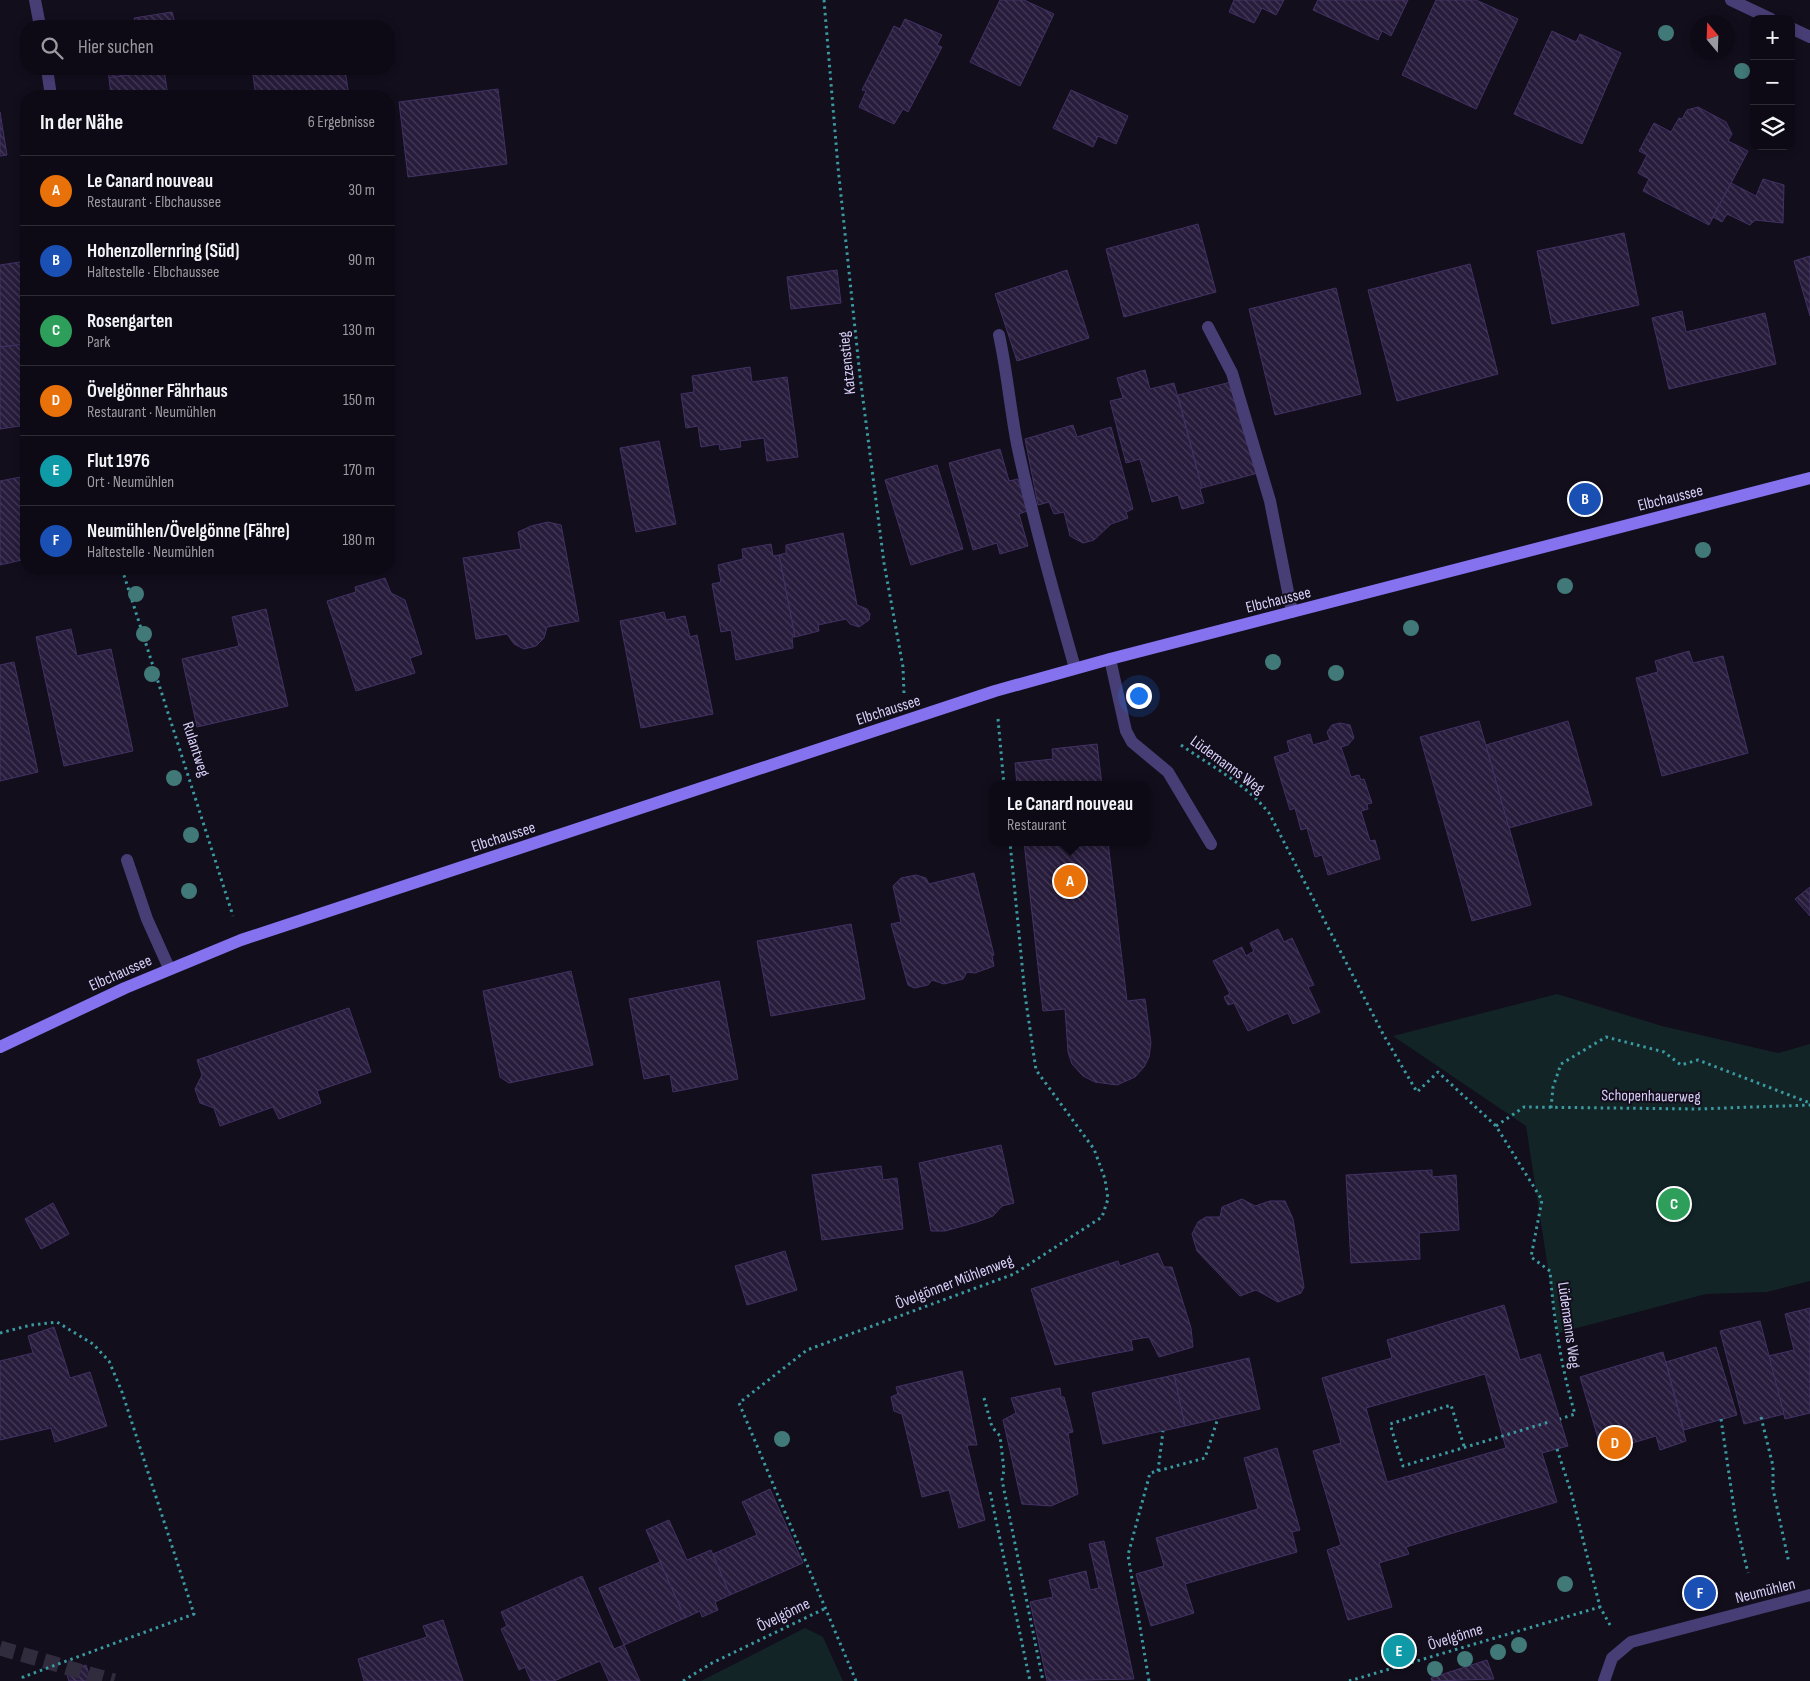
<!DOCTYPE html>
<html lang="de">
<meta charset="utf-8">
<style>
:root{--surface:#0e0a15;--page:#17131e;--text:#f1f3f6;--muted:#9b9aa0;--line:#2e2b34;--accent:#1aaeda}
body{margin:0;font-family:"Sofia Sans Condensed",sans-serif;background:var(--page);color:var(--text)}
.controls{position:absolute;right:15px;top:15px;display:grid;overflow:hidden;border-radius:10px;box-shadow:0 2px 8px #0003}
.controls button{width:45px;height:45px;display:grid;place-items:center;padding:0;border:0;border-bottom:1px solid var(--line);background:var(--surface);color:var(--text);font:25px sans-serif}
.compass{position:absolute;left:1690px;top:15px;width:45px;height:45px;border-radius:50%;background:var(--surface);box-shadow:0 2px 8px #0003;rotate:341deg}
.you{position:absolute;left:1138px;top:695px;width:18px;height:18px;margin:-12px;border:4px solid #fff;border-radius:50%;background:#1a73e8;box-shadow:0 0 0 8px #1a73e833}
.badge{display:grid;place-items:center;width:32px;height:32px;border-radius:50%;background:var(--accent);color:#fff;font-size:16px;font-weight:700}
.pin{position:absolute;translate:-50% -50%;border:2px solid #fff;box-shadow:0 1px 5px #0006}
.popup{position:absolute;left:990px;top:781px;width:160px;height:65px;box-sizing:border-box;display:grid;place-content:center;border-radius:10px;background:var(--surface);filter:drop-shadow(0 1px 4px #0005);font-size:16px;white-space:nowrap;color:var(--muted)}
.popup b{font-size:19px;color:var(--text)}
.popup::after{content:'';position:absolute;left:50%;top:100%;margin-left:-10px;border:10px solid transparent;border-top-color:var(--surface)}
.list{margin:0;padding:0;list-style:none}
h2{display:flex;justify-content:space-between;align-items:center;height:65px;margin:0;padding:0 20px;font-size:21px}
h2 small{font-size:16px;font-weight:400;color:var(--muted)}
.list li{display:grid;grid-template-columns:32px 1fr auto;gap:15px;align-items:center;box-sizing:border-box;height:70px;padding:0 20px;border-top:1px solid var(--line)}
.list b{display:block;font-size:19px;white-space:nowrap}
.list p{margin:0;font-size:16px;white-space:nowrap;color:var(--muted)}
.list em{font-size:16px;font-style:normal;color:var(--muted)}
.icon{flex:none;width:28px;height:28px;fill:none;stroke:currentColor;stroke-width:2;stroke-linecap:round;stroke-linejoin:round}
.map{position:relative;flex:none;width:1810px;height:1681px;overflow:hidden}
.search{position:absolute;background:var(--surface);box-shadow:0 2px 8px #0003;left:20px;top:20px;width:375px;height:55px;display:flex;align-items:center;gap:12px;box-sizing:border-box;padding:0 18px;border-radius:20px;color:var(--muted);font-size:19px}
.panel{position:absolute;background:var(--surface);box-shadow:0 2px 8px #0003;left:20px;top:90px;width:375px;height:485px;border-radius:20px}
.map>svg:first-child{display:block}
</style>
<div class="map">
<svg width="1810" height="1681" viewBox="0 0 1810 1681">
<defs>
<pattern id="building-back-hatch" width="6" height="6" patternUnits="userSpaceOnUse" patternTransform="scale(1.25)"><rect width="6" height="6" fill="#271c3b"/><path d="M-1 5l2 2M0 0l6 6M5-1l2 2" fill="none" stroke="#463c58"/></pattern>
</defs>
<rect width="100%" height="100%" fill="#120e1c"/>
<g fill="#122426">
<path d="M1557,994L1662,1026L1778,1053L1810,1044V1281L1767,1292L1706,1294L1558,1333L1526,1126L1393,1036Z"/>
<path d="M805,1628L823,1637L843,1681H701Z"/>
</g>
<g fill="url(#building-back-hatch)" stroke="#423164" fill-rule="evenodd">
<path d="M1000,0H1024L1054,14L1020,86L970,62Z"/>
<path d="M1234,0H1284L1276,15L1262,8L1254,23L1229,12Z"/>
<path d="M1318,0H1408L1391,36L1382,31L1378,40L1313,10Z"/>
<path d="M1436,0H1476L1518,19L1476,109L1402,75Z"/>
<path d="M172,12L176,26H136L134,18Z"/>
<path d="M905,19L942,35L937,45L942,47L908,112L903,109L894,124L859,107L866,91L862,90L894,26L900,29Z"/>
<path d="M1552,31L1576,42L1580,34L1621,53L1582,144L1514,114Z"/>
<path d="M108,69H164V70L109,78Z"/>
<path d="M252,69H309L310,74L345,70L349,96H256Z"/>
<path d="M164,70L168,96H111L109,78Z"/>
<path d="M498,89L507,164L408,177L399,102Z"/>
<path d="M1071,90L1128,116L1116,144L1098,136L1093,147L1053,128Z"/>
<path d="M1698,107L1726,122L1732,134L1728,141L1748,151L1709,225L1643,191L1649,179L1638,173L1647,155L1639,151L1654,123L1671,132L1679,118L1682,119L1687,110Z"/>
<path d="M0,112L7,155L0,156Z"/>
<path d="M1763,179L1784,185L1783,223L1755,220L1750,225L1727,214L1722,222L1713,217L1731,183L1756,196Z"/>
<path d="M1198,224L1216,292L1124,317L1106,249Z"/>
<path d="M1624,233L1639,305L1552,324L1537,251Z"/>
<path d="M1810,256V316L1794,261Z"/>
<path d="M26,261V344L0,347V265Z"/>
<path d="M1470,264L1498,374L1397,401L1368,290Z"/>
<path d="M837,270L841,303L791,309L787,277Z"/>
<path d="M1067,270L1089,338L1017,361L995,294Z"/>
<path d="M1336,288L1361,394L1275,415L1249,309Z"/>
<path d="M1682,311L1686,332L1765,313L1776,364L1669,389L1652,318Z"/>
<path d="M26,344V425L0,429V347Z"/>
<path d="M750,367L752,382L787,377L798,457L767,461L764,438L740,441L741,447L720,450L719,444L701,447L698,426L686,428L681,394L694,392L692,376Z"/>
<path d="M1145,370L1150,389L1174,383L1202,488L1200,489L1204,503L1182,509L1178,495L1152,502L1140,459L1126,463L1110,401L1123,398L1117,378Z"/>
<path d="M1231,382L1258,473L1202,488L1178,395Z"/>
<path d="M389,397L394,432H389Z"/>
<path d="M1073,425L1077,437L1111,427L1133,509L1126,512L1128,518L1111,524L1094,540L1083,543L1070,536L1064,512L1054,514L1049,502L1038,505L1025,439Z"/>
<path d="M659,441L676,524L636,532L620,448Z"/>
<path d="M1000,449L1009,481L1018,479L1027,511L1019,514L1028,546L1000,554L997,543L973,550L949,463Z"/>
<path d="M937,465L963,549L911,565L885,480Z"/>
<path d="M26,476V559L0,565V481Z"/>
<path d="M548,522L561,525L579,621L547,627L544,638L536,646L524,649L514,644L507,634L476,639L463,558L521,549L518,532L531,526Z"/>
<path d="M843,533L857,605L867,609L870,614L869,620L859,627L850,624L846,619L818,625L819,631L795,637L779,555L786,553V545Z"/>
<path d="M771,544L773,556L779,555L795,637H792L793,648L736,660L731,630L721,632L712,584L721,582L718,565L743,559L742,549Z"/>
<path d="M385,578L391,593L405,600L422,654L410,658L415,673L356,691L327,601L356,592L355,587Z"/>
<path d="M266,609L288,706L197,727L182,659L239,646L232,617Z"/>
<path d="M664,612L666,620L685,616L690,637L697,635L713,714L641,728L620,621Z"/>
<path d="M71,629L77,656L111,649L133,751L64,766L36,637Z"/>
<path d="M1689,651L1693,663L1723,656L1748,753L1662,776L1636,678L1658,672L1655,661Z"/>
<path d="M14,662L38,772L0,781V665Z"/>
<path d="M1479,721L1531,905L1472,921L1420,737Z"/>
<path d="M1568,721L1592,805L1509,828L1486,745Z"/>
<path d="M1340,723L1350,725L1354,738L1348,745L1341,747L1351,777L1359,775L1361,780L1364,779L1372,803L1367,804L1368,809L1361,811L1370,841L1375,840L1380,859L1328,875L1322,855L1315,857L1307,828L1301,830L1295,808L1290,810L1274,757L1290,752L1287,741L1310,734L1313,745L1330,740L1327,732L1332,725Z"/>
<path d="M1097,744L1102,785H1017L1015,763L1053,759L1052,749Z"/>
<path d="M1024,842H1108L1127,1001L1145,999L1151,1043L1149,1057L1144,1067L1135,1077L1117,1085L1095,1082L1083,1076L1072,1064L1068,1052L1065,1009L1043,1011Z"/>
<path d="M974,873L994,955L992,956L994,966L975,973L967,972L963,979L944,984L932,980L928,985L914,988L908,985L891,924L901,922L893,886L901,878L916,875L926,878L929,884Z"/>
<path d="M1810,887V916L1795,899Z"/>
<path d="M851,924L865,999L771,1016L757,941Z"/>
<path d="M1278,929L1284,942L1292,938L1314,985L1308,987L1320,1012L1293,1024L1288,1013L1248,1031L1234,1003L1228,1005L1224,997L1230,994L1213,961L1242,947L1246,956L1254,951L1250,943Z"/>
<path d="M571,971L593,1065L509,1083L500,1077L483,991Z"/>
<path d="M719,981L738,1079L673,1092L670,1074L644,1079L629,999Z"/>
<path d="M349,1008L371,1072L317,1091L321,1103L279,1119L273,1107L220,1126L214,1108L200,1103L195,1089L202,1075L197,1060Z"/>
<path d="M1001,1145L1014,1203L1002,1206L993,1216L977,1222L945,1231H931L919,1163Z"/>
<path d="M881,1166L883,1180L897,1178L903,1229L822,1240L812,1175Z"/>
<path d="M1432,1170V1177L1456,1175L1459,1230L1419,1233L1420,1259L1351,1263L1346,1175Z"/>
<path d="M1242,1199L1255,1206L1270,1201H1285L1293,1219L1304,1287L1301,1293L1278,1302L1256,1290L1240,1296L1197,1251L1192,1234L1198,1222L1206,1217H1220L1222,1207Z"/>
<path d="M53,1203L69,1234L41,1249L25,1219Z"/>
<path d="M785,1251L797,1290L747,1305L735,1266Z"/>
<path d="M1158,1253L1164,1267H1172L1191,1328L1193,1347L1159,1357L1149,1337L1131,1340L1133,1350L1055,1365L1031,1289L1118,1261L1120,1266Z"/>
<path d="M1504,1305L1520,1360L1540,1354L1568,1446L1542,1453L1557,1502L1406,1547L1409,1554L1379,1563L1392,1607L1348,1620L1327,1550L1341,1545L1313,1451L1341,1443L1322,1378L1392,1358L1387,1340ZM1485,1374L1506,1448L1387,1482L1366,1408Z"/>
<path d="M1810,1308V1413L1785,1419L1768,1356L1794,1350L1785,1314Z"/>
<path d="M1760,1321L1784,1414L1744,1424L1720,1331Z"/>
<path d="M54,1327L70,1378L90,1372L107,1426L55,1442L51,1428L0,1440V1361L33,1353L28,1336Z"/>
<path d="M1716,1347L1737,1415L1684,1430L1666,1362Z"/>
<path d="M1663,1352L1686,1441L1660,1450L1656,1436L1602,1452L1580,1377Z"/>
<path d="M1249,1358L1260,1409L1185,1426L1174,1375Z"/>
<path d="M962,1371L977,1445H967L985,1520L959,1528L949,1490L922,1497L902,1414L894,1411L891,1397L898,1394L896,1387Z"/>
<path d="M1174,1375L1185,1426L1103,1444L1092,1393Z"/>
<path d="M1060,1388L1061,1397H1064L1073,1432L1068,1433L1078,1494L1051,1506L1022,1504L1003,1420L1016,1413L1011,1398Z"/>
<path d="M1277,1448L1300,1530L1292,1532L1297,1552L1185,1584L1194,1613L1151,1626L1136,1574L1164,1566L1156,1538L1258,1509L1244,1458Z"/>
<path d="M770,1489L803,1563L730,1595L713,1554L757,1535L742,1502Z"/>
<path d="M669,1520L687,1560L711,1550L730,1595L715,1602L718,1610L702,1617L700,1611L685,1618L646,1530Z"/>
<path d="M1104,1541L1134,1679L1047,1681L1030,1602L1053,1597L1049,1580L1086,1571L1090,1590L1099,1588L1089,1544Z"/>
<path d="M660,1562L685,1618L624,1645L599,1588Z"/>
<path d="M582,1576L614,1649L624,1645L640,1681H609L600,1661L554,1681H531L525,1667L519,1670L501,1629L507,1626L501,1612Z"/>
<path d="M443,1620L463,1681H364L358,1659L427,1637L423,1626Z"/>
<path d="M1487,1660L1494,1679L1432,1681L1431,1678Z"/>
<path d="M86,1665L91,1681H69L66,1672Z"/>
</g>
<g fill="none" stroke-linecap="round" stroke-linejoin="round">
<path stroke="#302b3d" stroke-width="15" stroke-dasharray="15 8" stroke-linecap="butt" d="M0,1648L114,1681"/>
<g stroke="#3b9aa1" stroke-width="3" stroke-dasharray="2.5 4" stroke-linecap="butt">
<path d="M824,0L838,167L860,376L884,563L903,667L904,694"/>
<path d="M122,569L233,916"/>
<path d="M998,719L1004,785"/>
<path d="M1181,745C1211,766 1246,784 1269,813L1383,1034L1417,1092L1438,1072L1496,1126L1542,1200L1531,1257L1550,1271C1554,1320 1561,1367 1575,1414L1560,1419"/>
<path d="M1551,1108L1553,1087L1561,1064L1606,1037L1664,1052L1681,1065L1698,1060L1810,1103"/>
<path d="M1496,1126L1524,1107L1697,1109L1810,1105"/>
<path d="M0,1333L31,1325L57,1322L93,1344L109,1361L122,1392L194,1614L23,1677L24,1681"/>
<path d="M984,1398L992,1427L1000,1436L1004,1470L1002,1480L1043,1681"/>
<path d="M1761,1417L1773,1466V1489L1789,1563"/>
<path d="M1721,1419L1736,1522L1748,1573"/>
<path d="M1464,1446L1451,1405L1390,1424L1403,1466L1549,1422"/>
<path d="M1557,1449L1571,1492L1600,1607L1610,1625"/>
<path d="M1158,1471L1163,1431"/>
<path d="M990,1492L1030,1681"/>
<path d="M683,1681L712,1663L824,1609"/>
<path d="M856,1681L739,1403L807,1350L1014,1274L1102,1217L1108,1199L1105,1179L1094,1149L1036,1070L1025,995L1010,842"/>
<path d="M1149,1681L1128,1555L1150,1473L1205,1458L1218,1418"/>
<path d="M1349,1681L1600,1607"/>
</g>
<g stroke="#483e76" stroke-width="12">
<path d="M1208,327L1232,373L1270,501L1292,612"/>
<path d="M999,335C1007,371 1010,408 1017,444C1033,520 1054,594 1075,668"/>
<path d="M1110,659L1126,731L1132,742L1168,772L1211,844"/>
<path d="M127,860L147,919L169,968"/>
</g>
<g stroke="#483e76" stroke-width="12">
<path d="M35,0L40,26"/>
<path d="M1731,0L1771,19"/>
<path d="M1791,28L1810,37"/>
<path d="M47,69L51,96"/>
<path d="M1604,1681L1612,1658L1631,1642L1810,1595"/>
</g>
<path stroke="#8572ee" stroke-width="12" d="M0,1047L125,988L241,940L995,691L1110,659L1810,478"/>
</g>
<g fill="#407978">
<circle cx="1666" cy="33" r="8"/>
<circle cx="1742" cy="71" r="8"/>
<circle cx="1703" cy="550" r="8"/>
<circle cx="1565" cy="586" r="8"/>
<circle cx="136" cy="594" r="8"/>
<circle cx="1411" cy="628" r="8"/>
<circle cx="144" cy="634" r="8"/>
<circle cx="1273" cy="662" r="8"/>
<circle cx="1336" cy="673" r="8"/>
<circle cx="152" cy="674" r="8"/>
<circle cx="174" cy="778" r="8"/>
<circle cx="191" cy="835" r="8"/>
<circle cx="189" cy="891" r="8"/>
<circle cx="782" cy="1439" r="8"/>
<circle cx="1565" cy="1584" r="8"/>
<circle cx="1519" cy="1645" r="8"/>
<circle cx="1498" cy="1652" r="8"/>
<circle cx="1465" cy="1659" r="8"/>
<circle cx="1435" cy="1669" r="8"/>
</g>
<g text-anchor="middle" stroke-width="4" stroke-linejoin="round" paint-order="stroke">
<g font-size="16" fill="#d9cff9" stroke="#120e1c">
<text transform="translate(846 363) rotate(-96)" y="6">Katzenstieg</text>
<text transform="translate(1670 497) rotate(-14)" y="6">Elbchaussee</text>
<text transform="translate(1278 599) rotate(-14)" y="6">Elbchaussee</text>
<text transform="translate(888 709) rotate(-18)" y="6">Elbchaussee</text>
<text transform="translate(197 749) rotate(72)" y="6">Rulantweg</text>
<text transform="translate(1228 764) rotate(36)" y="6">Lüdemanns Weg</text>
<text transform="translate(503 836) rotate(-18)" y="6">Elbchaussee</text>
<text transform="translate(120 972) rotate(-24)" y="6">Elbchaussee</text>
<text transform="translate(1651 1095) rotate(1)" y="6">Schopenhauerweg</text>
<text transform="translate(954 1281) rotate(-21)" y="6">Övelgönner Mühlenweg</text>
<text transform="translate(1570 1325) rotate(82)" y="6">Lüdemanns Weg</text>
<text transform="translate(1765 1590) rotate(-14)" y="6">Neumühlen</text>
<text transform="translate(783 1614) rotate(-26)" y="6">Övelgönne</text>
<text transform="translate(1455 1636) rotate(-17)" y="6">Övelgönne</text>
</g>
</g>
</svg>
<div class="controls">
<button>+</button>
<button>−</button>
<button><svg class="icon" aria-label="layers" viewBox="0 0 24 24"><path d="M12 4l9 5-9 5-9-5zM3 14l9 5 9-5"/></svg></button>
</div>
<svg class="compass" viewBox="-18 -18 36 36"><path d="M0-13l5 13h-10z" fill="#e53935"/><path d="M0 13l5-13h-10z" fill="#9b9aa0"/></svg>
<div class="you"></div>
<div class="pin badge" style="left:1070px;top:881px;background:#e8710a">A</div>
<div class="popup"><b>Le Canard nouveau</b>Restaurant</div>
<div class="pin badge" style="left:1585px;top:499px;background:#1a4fb4">B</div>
<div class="pin badge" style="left:1674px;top:1204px;background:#2e9e5b">C</div>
<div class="pin badge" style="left:1615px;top:1443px;background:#e8710a">D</div>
<div class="pin badge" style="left:1399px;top:1651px;background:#0f9aa8">E</div>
<div class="pin badge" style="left:1700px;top:1593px;background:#1a4fb4">F</div>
<div class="search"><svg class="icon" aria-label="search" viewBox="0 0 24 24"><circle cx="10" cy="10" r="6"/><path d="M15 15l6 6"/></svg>Hier suchen</div>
<section class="panel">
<h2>In der Nähe<small>6 Ergebnisse</small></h2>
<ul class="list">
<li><span class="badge" style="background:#e8710a">A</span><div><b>Le Canard nouveau</b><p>Restaurant · Elbchaussee</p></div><em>30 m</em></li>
<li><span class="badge" style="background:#1a4fb4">B</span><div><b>Hohenzollernring (Süd)</b><p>Haltestelle · Elbchaussee</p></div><em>90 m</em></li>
<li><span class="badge" style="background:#2e9e5b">C</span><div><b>Rosengarten</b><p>Park</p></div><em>130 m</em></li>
<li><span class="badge" style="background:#e8710a">D</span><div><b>Övelgönner Fährhaus</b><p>Restaurant · Neumühlen</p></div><em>150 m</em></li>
<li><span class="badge" style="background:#0f9aa8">E</span><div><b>Flut 1976</b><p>Ort · Neumühlen</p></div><em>170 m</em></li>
<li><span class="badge" style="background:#1a4fb4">F</span><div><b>Neumühlen/Övelgönne (Fähre)</b><p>Haltestelle · Neumühlen</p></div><em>180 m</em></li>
</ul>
</section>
</div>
